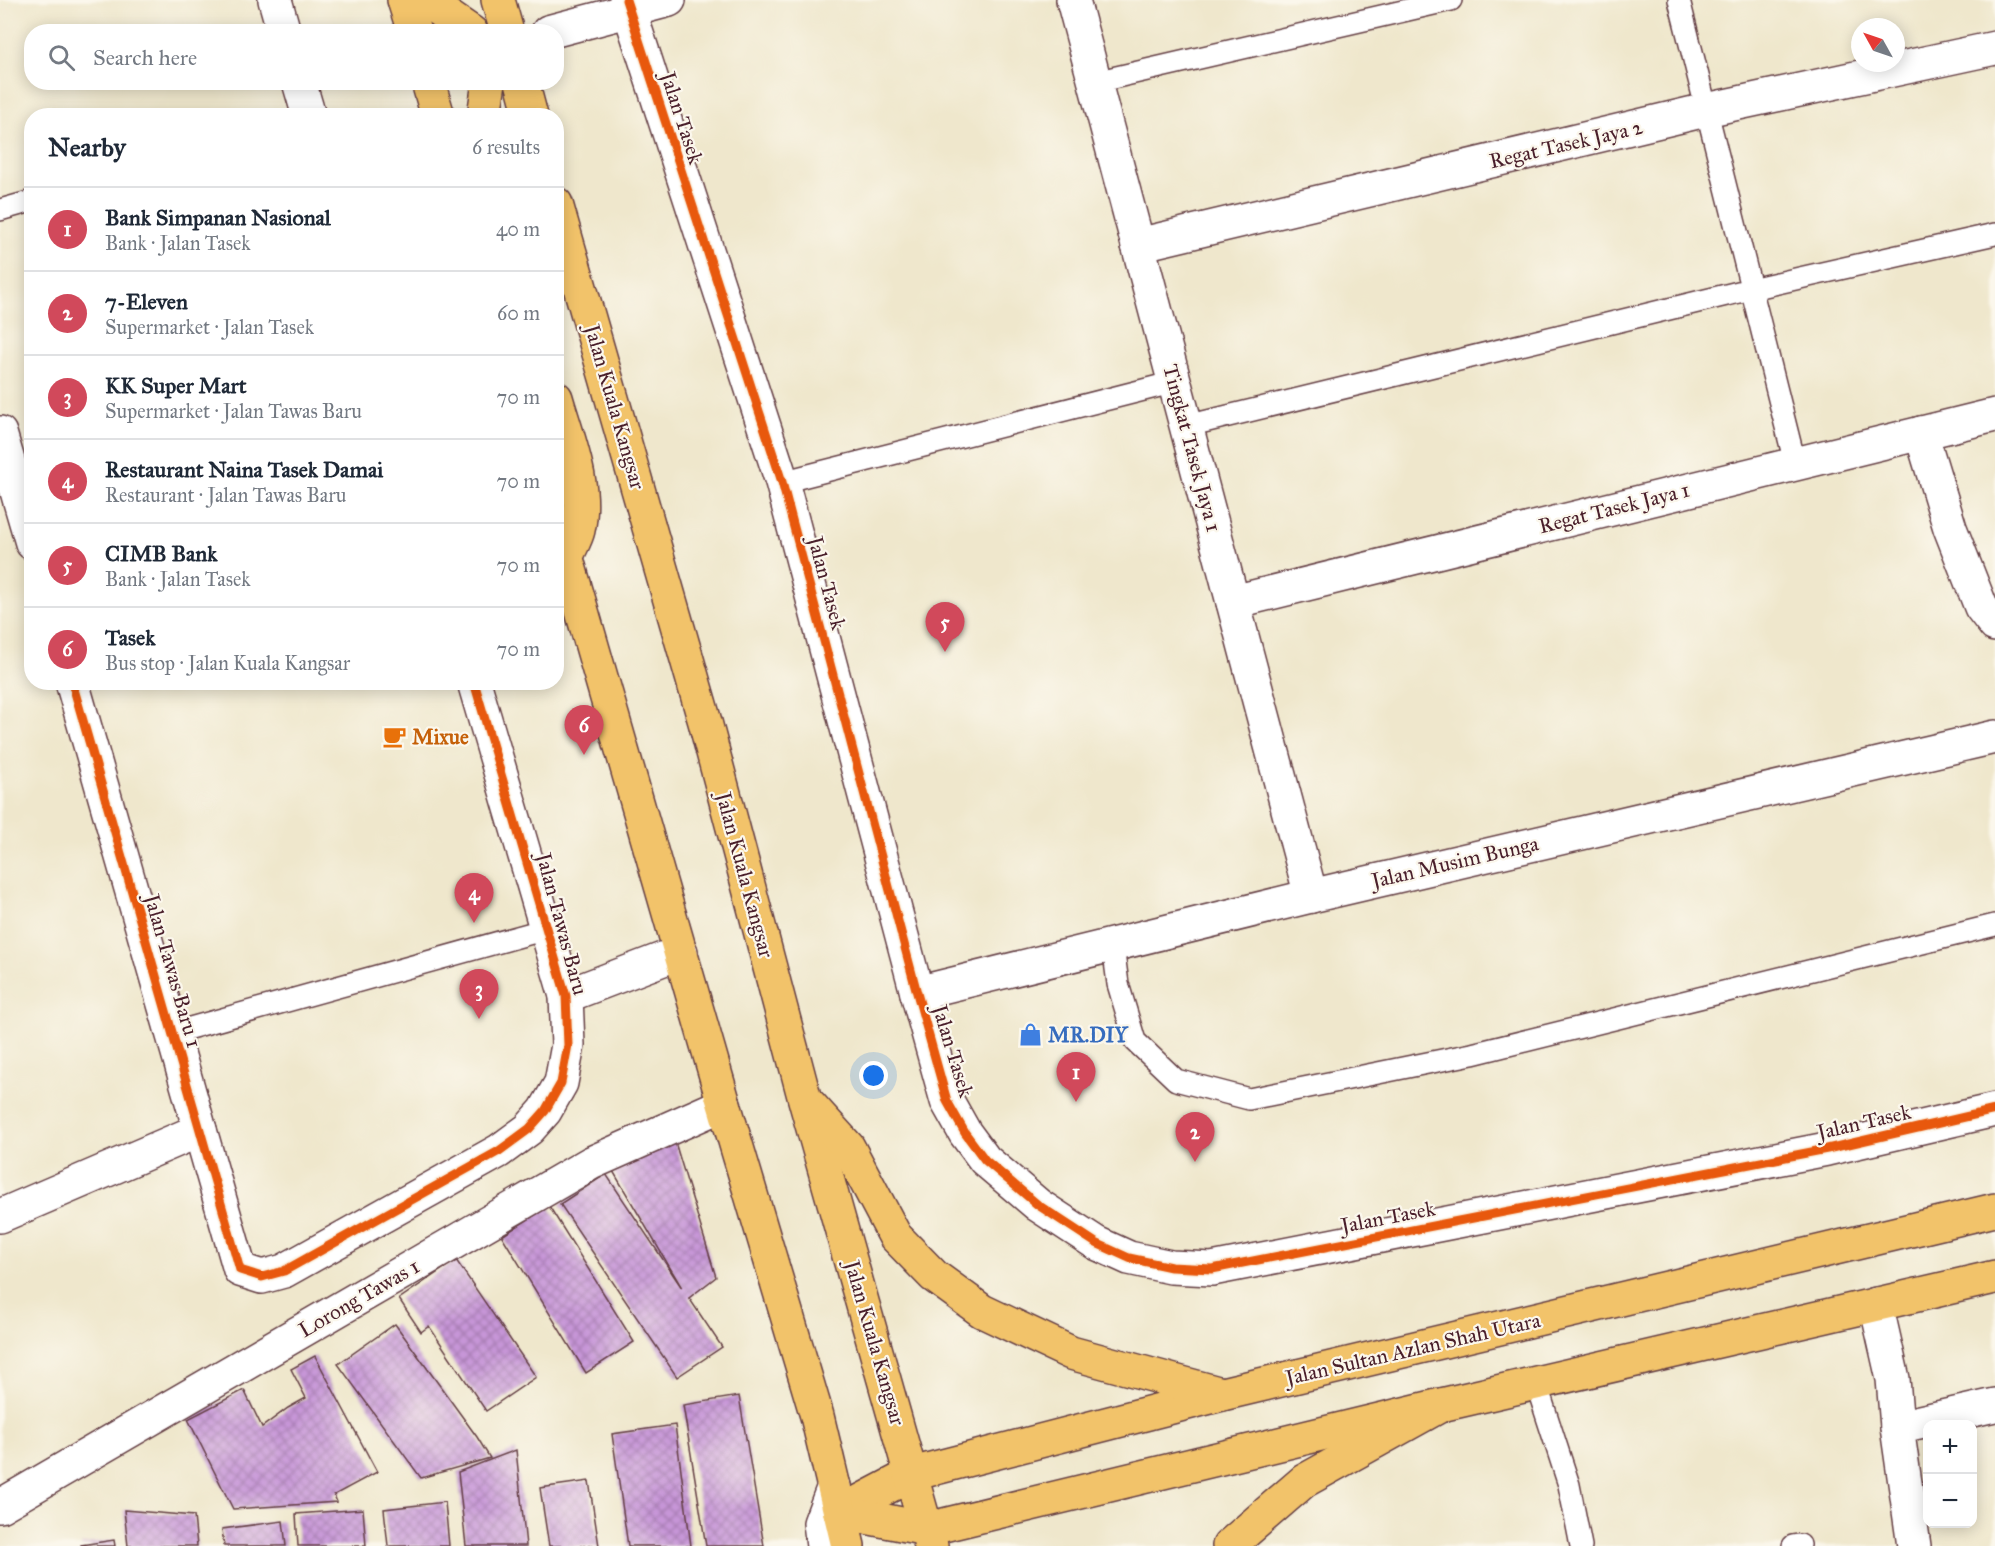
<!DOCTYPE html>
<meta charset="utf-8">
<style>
:root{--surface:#fff;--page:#f2f2f3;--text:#1f2937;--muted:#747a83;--line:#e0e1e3;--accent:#d1495b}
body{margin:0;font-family:"IM FELL Great Primer",serif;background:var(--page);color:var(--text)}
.controls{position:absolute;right:18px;bottom:18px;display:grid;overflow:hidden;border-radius:12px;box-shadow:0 3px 15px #0003}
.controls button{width:54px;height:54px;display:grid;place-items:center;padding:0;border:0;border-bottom:2px solid var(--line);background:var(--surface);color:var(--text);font:30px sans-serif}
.compass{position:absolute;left:1851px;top:18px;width:54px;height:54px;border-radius:50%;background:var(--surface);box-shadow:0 3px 15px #0003;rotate:310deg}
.you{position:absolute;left:874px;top:1076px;width:21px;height:21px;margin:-15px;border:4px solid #fff;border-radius:50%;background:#1a73e8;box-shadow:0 0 0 9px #1a73e833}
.badge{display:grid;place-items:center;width:39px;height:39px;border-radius:50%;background:var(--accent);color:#fff;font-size:20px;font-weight:700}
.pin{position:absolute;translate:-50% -50px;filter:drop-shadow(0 2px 3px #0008)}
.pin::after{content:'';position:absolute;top:32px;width:21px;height:18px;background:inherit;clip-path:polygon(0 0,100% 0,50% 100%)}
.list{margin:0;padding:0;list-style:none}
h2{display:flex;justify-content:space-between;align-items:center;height:78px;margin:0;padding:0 24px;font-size:26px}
h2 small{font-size:20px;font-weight:400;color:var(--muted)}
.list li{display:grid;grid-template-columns:39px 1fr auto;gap:18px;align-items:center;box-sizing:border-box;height:84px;padding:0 24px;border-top:2px solid var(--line)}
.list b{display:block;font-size:22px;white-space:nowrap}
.list p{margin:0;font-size:20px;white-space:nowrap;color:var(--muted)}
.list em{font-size:20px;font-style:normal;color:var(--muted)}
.icon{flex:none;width:33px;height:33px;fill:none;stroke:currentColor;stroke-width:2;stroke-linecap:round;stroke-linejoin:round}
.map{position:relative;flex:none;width:1995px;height:1546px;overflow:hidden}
.search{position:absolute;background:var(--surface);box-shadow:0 3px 15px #0003;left:24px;top:24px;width:540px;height:66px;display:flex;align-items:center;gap:15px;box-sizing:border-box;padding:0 21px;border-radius:24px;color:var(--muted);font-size:22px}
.panel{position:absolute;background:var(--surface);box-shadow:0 3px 15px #0003;left:24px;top:108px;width:540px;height:582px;border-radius:24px}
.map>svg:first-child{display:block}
</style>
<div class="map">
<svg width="1995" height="1546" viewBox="0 0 1995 1546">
<defs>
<pattern id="building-cross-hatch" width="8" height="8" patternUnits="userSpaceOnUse" patternTransform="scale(1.5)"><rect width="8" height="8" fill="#c796d8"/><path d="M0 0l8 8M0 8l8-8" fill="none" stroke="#a47aaf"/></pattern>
</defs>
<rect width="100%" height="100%" fill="#fbf7ec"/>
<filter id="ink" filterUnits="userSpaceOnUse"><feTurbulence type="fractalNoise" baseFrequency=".0167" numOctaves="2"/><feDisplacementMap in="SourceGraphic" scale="12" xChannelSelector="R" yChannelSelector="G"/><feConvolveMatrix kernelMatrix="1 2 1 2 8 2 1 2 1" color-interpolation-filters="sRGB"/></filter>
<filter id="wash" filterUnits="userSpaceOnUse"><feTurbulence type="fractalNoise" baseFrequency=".008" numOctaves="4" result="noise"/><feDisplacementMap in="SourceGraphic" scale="24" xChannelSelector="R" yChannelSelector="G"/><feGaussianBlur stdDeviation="1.35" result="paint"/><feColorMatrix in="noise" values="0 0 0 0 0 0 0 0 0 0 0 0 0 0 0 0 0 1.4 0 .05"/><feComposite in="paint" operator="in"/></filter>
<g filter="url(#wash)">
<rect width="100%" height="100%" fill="#efe7cc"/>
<g id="blocks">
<g fill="url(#building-cross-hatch)">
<path d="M674,1139L716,1277L689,1298L722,1347L677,1377L560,1204L606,1174L682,1288L613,1171Z"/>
<path d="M549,1206L634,1342L586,1373L502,1236Z"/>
<path d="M456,1260L536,1377L486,1411L429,1326L421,1332L399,1299Z"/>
<path d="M395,1324L477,1437L490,1458L421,1478L338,1364Z"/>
<path d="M315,1356L377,1472L334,1495L337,1502L233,1509L188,1419L244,1390L262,1427L288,1408L306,1398L291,1369Z"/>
<path d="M739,1396L764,1546H706L683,1405Z"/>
<path d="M675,1425L691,1546H628L612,1434Z"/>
<path d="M516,1450L526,1546H466L458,1472Z"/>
<path d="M589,1481L599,1546H549L540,1488Z"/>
<path d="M445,1502L449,1546H388L384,1509Z"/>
<path d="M363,1509L366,1546H298L296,1514Z"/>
<path d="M124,1510L194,1516L197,1546H128Z"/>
<path d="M283,1521L286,1546H224L222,1529Z"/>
<path d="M114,1540L115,1546H81V1545Z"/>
</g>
</g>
</g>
<g filter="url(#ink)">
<use href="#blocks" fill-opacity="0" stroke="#633d43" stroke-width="1.5"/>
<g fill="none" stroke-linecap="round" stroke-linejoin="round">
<defs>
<g id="service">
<path d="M1679,0L1795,463"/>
<path d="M1095,82L1451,0"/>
<path d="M0,210L32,201"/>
<path d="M1187,426L1751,289L1995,234"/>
<path d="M782,482L1175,382"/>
<path d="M1113,946L1118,984L1135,1041L1176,1080L1249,1099L1472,1054L1995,925"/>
<path d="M172,1033L546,929"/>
<path d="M1536,1383L1569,1485L1581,1546"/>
<path d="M1793,1546L1800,1545"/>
</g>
<g id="minor">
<path d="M275,0L284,32"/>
<path d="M626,0L782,482L917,993L947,1101L965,1133L985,1160L1038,1205L1096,1243L1129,1258L1171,1267L1212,1269L1827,1149L1995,1110"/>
<path d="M1073,0L1311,896"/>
<path d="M548,32L669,0"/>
<path d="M299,82L309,116"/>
<path d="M1138,245L1706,110L1995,48"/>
<path d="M0,433L32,543"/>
<path d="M1921,433L1950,528L1981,607L1995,625"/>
<path d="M1233,602L1995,415"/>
<path d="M72,682L240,1270L262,1277L284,1271L499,1151L529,1129L545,1111L561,1083L568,1045L566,996L474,682"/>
<path d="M917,993L1311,896L1995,737"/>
<path d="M566,996L681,952"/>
<path d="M0,1216L200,1130"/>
<path d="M1876,1304L1893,1379L1897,1427L1914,1546"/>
<path d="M1897,1427L1995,1405"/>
<path d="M0,1506L591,1163L724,1104"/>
<path d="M823,1546L820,1523L834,1486"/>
</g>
<g id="primary">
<path d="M840,1512L912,1474L1222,1394L1995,1210"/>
<path d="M840,1512L927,1529L1441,1405L1995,1277"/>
</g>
<g id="trunk">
<path d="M404,0L414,32"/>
<path d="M429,0L436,8L471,32"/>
<path d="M498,0L507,32"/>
<path d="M428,82L438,116"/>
<path d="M522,82L531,116"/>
<path d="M484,116L489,82"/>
<path d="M556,204L705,722L805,1100L931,1546"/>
<path d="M556,398C568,440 588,486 578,530C576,539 570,548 567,556"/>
<path d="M556,521L724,1104L817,1416L848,1546"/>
<path d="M810,1105L848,1147L895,1236L934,1276L982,1311L1071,1353L1222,1394"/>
<path d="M1229,1546L1304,1481L1441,1405"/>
</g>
</defs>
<use href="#service" stroke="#633d43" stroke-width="24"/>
<use href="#minor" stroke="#633d43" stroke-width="36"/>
<use href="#primary" stroke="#633d43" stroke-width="36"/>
<use href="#trunk" stroke="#633d43" stroke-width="36"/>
<use href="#service" stroke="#fff" stroke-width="21"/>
<use href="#minor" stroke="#fff" stroke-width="33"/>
<use href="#primary" stroke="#f2c36a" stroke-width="33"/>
<use href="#trunk" stroke="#f2c36a" stroke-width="33"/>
<defs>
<g id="cycleway">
<path d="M626,0L782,482L917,993L947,1101L965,1133L985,1160L1038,1205L1096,1243L1129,1258L1171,1267L1212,1269L1827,1149L1995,1110"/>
<path d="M72,682L240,1270L262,1277L284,1271L499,1151L529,1129L545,1111L561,1083L568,1045L566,996L474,682"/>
</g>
</defs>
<use href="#cycleway" stroke="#fbf7ec" stroke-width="13"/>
<use href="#cycleway" stroke="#e8590c" stroke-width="9"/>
</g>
</g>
<defs>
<symbol id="cafe-bare" viewBox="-9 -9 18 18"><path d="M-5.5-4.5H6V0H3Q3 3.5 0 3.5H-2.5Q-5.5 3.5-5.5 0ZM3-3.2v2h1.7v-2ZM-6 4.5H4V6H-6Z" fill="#e8710a" stroke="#fbf7ec" stroke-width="2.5" paint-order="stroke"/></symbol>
<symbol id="shop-bare" viewBox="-9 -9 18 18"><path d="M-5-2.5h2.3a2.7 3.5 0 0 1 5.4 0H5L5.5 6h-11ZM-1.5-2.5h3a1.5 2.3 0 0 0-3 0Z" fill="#3f7fe0" stroke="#fbf7ec" stroke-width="2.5" paint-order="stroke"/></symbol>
</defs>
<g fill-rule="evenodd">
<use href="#cafe-bare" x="378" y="720" width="33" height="33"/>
<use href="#shop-bare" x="1014" y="1018" width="33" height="33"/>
</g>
<g text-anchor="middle" stroke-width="4.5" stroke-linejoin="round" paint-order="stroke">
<g font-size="21" fill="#4a1f2b" stroke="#fbf7ec">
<text transform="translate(682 118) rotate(72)" y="7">Jalan Tasek</text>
<text transform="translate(1566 144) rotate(-13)" y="7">Regat Tasek Jaya 2</text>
<text transform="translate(615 407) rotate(74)" y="7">Jalan Kuala Kangsar</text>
<text transform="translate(1192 448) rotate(75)" y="7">Tingkat Tasek Jaya 1</text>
<text transform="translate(1614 508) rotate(-14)" y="7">Regat Tasek Jaya 1</text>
<text transform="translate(827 583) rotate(75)" y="7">Jalan Tasek</text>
<text transform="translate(1455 862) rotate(-13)" y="7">Jalan Musim Bunga</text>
<text transform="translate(745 875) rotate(75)" y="7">Jalan Kuala Kangsar</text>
<text transform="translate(562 924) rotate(75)" y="7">Jalan Tawas Baru</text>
<text transform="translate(173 971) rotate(74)" y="7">Jalan Tawas Baru 1</text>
<text transform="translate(953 1051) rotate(73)" y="7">Jalan Tasek</text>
<text transform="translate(1864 1122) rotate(-13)" y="7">Jalan Tasek</text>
<text transform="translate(1388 1217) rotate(-11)" y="7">Jalan Tasek</text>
<text transform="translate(359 1298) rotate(-30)" y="7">Lorong Tawas 1</text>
<text transform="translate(875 1343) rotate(74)" y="7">Jalan Kuala Kangsar</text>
<text transform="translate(1413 1349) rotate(-13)" y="7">Jalan Sultan Azlan Shah Utara</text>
</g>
<g font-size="21" font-weight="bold" fill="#c56008" stroke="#fbf7ec" text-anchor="start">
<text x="412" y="744">Mixue</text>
</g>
<g font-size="21" font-weight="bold" fill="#366cbe" stroke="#fbf7ec" text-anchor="start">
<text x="1048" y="1042">MR.DIY</text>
</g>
</g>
</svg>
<div class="controls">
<button>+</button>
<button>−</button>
</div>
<svg class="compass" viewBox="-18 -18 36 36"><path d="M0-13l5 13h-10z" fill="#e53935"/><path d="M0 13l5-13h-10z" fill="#747a83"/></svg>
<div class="you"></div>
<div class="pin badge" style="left:1076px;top:1102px">1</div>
<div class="pin badge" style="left:1195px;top:1162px">2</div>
<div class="pin badge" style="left:479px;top:1019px">3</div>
<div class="pin badge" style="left:474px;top:923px">4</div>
<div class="pin badge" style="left:945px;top:652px">5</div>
<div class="pin badge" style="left:584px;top:755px">6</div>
<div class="search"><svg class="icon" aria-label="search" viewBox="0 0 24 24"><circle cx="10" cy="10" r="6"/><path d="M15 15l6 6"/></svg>Search here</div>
<section class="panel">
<h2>Nearby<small>6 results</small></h2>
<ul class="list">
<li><span class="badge">1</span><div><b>Bank Simpanan Nasional</b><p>Bank · Jalan Tasek</p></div><em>40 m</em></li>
<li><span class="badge">2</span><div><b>7-Eleven</b><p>Supermarket · Jalan Tasek</p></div><em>60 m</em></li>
<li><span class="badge">3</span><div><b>KK Super Mart</b><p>Supermarket · Jalan Tawas Baru</p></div><em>70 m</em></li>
<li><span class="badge">4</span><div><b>Restaurant Naina Tasek Damai</b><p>Restaurant · Jalan Tawas Baru</p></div><em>70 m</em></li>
<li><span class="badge">5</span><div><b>CIMB Bank</b><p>Bank · Jalan Tasek</p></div><em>70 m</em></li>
<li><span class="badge">6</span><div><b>Tasek</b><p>Bus stop · Jalan Kuala Kangsar</p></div><em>70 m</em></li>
</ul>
</section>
</div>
